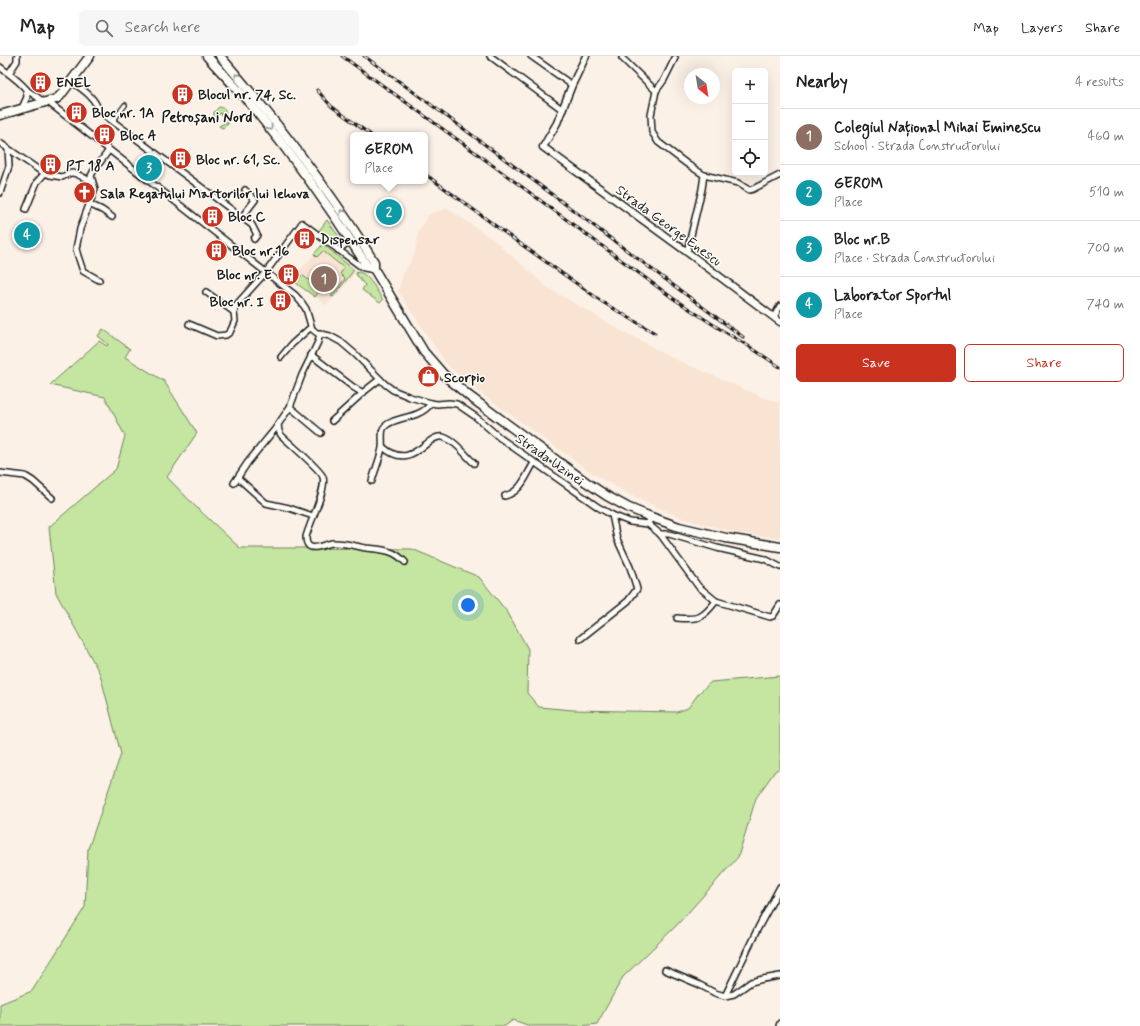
<!DOCTYPE html>
<meta charset="utf-8">
<style>
:root{--surface:#fff;--page:#f6f6f6;--text:#202124;--muted:#757577;--line:#e0e0e0;--accent:#c8321e}
body{margin:0;font-family:Mynerve,sans-serif;background:var(--page);color:var(--text)}
.controls{position:absolute;right:12px;top:12px;display:grid;overflow:hidden;border-radius:6px;box-shadow:0 4px 16px #0002}
.controls button{width:36px;height:36px;display:grid;place-items:center;padding:0;border:0;border-bottom:1px solid var(--line);background:var(--surface);color:var(--text);font:20px sans-serif}
.compass{position:absolute;left:684px;top:12px;width:36px;height:36px;border-radius:50%;background:var(--surface);box-shadow:0 4px 16px #0002;rotate:150deg}
.you{position:absolute;left:468px;top:549px;width:14px;height:14px;margin:-10px;border:3px solid #fff;border-radius:50%;background:#1a73e8;box-shadow:0 0 0 6px #1a73e833}
.badge{display:grid;place-items:center;width:26px;height:26px;border-radius:50%;background:var(--accent);color:#fff;font-size:13px;font-weight:700}
.pin{position:absolute;translate:-50% -50%;border:2px solid #fff;box-shadow:0 1px 4px #0006}
.popup{position:absolute;left:350px;top:76px;width:78px;height:52px;box-sizing:border-box;display:grid;place-content:center;border-radius:6px;background:var(--surface);filter:drop-shadow(0 1px 3px #0005);font-size:13px;white-space:nowrap;color:var(--muted)}
.popup b{font-size:15px;color:var(--text)}
.popup::after{content:'';position:absolute;left:50%;top:100%;margin-left:-8px;border:8px solid transparent;border-top-color:var(--surface)}
.list{margin:0;padding:0;list-style:none}
h2{display:flex;justify-content:space-between;align-items:center;height:52px;margin:0;padding:0 16px;font-size:17px}
h2 small{font-size:13px;font-weight:400;color:var(--muted)}
.list li{display:grid;grid-template-columns:26px 1fr auto;gap:12px;align-items:center;box-sizing:border-box;height:56px;padding:0 16px;border-top:1px solid var(--line)}
.list b{display:block;font-size:15px;white-space:nowrap}
.list p{margin:0;font-size:13px;white-space:nowrap;color:var(--muted)}
.list em{font-size:13px;font-style:normal;color:var(--muted)}
.actions{display:flex;gap:8px;padding:12px 16px}
.actions a{flex:1;padding:9px 0;border:1px solid var(--accent);border-radius:6px;text-align:center;font-size:14px;color:var(--accent)}
.actions .main{background:var(--accent);color:#fff}
.icon{flex:none;width:22px;height:22px;fill:none;stroke:currentColor;stroke-width:2;stroke-linecap:round;stroke-linejoin:round}
.map{position:relative;flex:none;width:780px;height:970px;overflow:hidden}
header{display:flex;align-items:center;gap:24px;box-sizing:border-box;height:56px;padding:0 20px;background:var(--surface);border-bottom:1px solid var(--line)}
header strong{font-size:19px}
nav{display:flex;gap:22px;margin-inline-start:auto;font-size:14px}
.search{width:280px;height:36px;background:var(--page);display:flex;align-items:center;gap:10px;box-sizing:border-box;padding:0 14px;border-radius:6px;color:var(--muted);font-size:15px}
main{display:flex}
aside{flex:1;background:var(--surface)}
.map>svg:first-child{display:block}
</style>
<header>
<strong>Map</strong>
<div class="search"><svg class="icon" aria-label="search" viewBox="0 0 24 24"><circle cx="10" cy="10" r="6"/><path d="M15 15l6 6"/></svg>Search here</div>
<nav><a>Map</a><a>Layers</a><a>Share</a></nav>
</header>
<main>
<div class="map">
<svg width="780" height="970" viewBox="0 0 780 970">
<rect width="100%" height="100%" fill="#fbf1e7"/>
<filter id="ink" filterUnits="userSpaceOnUse"><feTurbulence type="fractalNoise" baseFrequency=".025" numOctaves="2"/><feDisplacementMap in="SourceGraphic" scale="8" xChannelSelector="R" yChannelSelector="G"/><feConvolveMatrix kernelMatrix="1 2 1 2 8 2 1 2 1" color-interpolation-filters="sRGB"/></filter>
<g filter="url(#ink)">
<g fill="#f9e4d3">
<path d="M447,152L495,185L548,232L613,270L675,303L765,342L780,347V482L737,477L682,462L634,441L592,417L464,325L445,306L398,235L403,218L414,199L419,175L428,159Z"/>
<path d="M323,187L357,215L337,239L326,249L295,228L298,217Z"/>
</g>
<g fill="#c4e6a0" stroke="#70815e">
<path d="M219,51C226,51 229,62 228,68L225,71L222,72L219,70L227,66L225,59L222,60L221,57L215,60L214,62V56Z"/>
<path d="M327,164L342,185C334,193 325,181 318,176Z"/>
<path d="M323,188L354,214L333,241L331,240L345,223L340,218L344,212L323,195L317,201L314,198Z"/>
<path d="M321,210L330,218L319,231L310,224L313,220H314V219L317,215L321,218L317,214Z"/>
<path d="M358,216C368,217 377,235 383,244L380,247L362,234L365,229C361,226 360,222 357,220L356,217Z"/>
<path d="M302,219L321,233L315,241L296,227Z"/>
<path d="M103,273L130,293L125,301L164,325L197,377L167,421L196,451L240,492H312L412,493L479,521L508,557L528,593L527,637L539,651L573,654L677,656L688,652L699,637L711,626L780,620V712L775,715L756,742L738,801L677,869L623,921L597,968L581,970H530L513,964L505,970H0V948L32,935L85,851L88,793L121,698L100,618L56,537L49,471L116,413L125,380L105,341L50,329L52,327L99,285L107,290L108,288L98,280Z"/>
</g>
<g fill="none" stroke-linecap="round" stroke-linejoin="round">
<defs>
<path id="pedestrian" d="M113,65L125,49"/>
<g id="minor">
<path d="M490,0L563,54"/>
<path d="M531,0L572,29"/>
<path d="M622,2L656,35"/>
<path d="M675,2L664,24L656,35L651,59L652,76L658,86L687,108L704,119L738,127L749,134L753,133L780,119"/>
<path d="M0,11C9,18 18,24 25,32C30,38 39,40 43,47"/>
<path d="M9,17L17,5V0"/>
<path d="M71,25C83,34 94,40 99,55L252,169L257,179L254,183"/>
<path d="M48,46L295,239L302,247L306,253L312,273L317,277L330,280L341,286L355,298L385,328L393,334L410,341L431,347L437,348L449,347L457,348L476,361L500,382L598,451L612,459L630,466L648,468L651,461"/>
<path d="M22,52L27,41L26,33"/>
<path d="M0,87L39,114L50,119L62,121C65,120 69,117 72,117C78,117 86,124 92,125"/>
<path d="M0,137L9,110L8,93"/>
<path d="M89,148L102,154L112,161"/>
<path d="M26,153L37,126L45,117"/>
<path d="M242,161L255,144L245,134"/>
<path d="M338,194L346,188L349,182"/>
<path d="M687,196L702,133L704,119"/>
<path d="M99,224L83,215L78,200L76,193L80,173L95,133L91,120L93,116L109,94"/>
<path d="M206,236L234,256"/>
<path d="M774,261L780,250"/>
<path d="M189,268L217,280L226,279L230,276L235,265L234,256L237,248L266,216L302,167L359,209L364,212L370,213"/>
<path d="M311,299L353,331L363,337"/>
<path d="M281,301L292,288L311,271"/>
<path d="M290,351L321,377"/>
<path d="M332,365L366,334L380,323"/>
<path d="M278,369L279,375L281,379C289,387 321,414 323,421C327,433 309,468 306,481C306,485 307,490 311,491C317,493 326,488 332,487C343,486 355,490 366,492C375,493 384,493 393,497C398,499 401,502 405,506"/>
<path d="M383,391C412,417 427,377 443,381C456,385 465,399 474,407"/>
<path d="M0,417L25,420L33,425L52,442"/>
<path d="M238,422L266,447L289,452L313,460"/>
<path d="M372,425C375,414 380,403 382,392C383,386 381,379 383,373C387,364 408,362 417,358C422,356 428,352 431,347"/>
<path d="M234,427L248,406L275,373L290,351L302,319L318,286L320,277"/>
<path d="M505,440C522,435 525,421 534,407"/>
<path d="M648,468L660,478L698,530L716,545L770,561L773,560L780,549"/>
<path d="M660,478H669L717,492L765,503L780,511"/>
<path d="M677,562C699,564 703,562 716,545"/>
<path d="M580,583L628,545L637,533L630,511L617,483L612,459"/>
<path d="M665,914L698,928L715,937L725,940L734,938L751,926L763,923L780,920"/>
<path d="M725,940L758,872L780,831"/>
<path d="M779,970L780,967"/>
</g>
<path id="tertiary" d="M586,0L572,29L557,67L543,91L687,196L780,266"/>
<g id="primary">
<path d="M207,0C222,17 238,33 252,50C294,101 332,154 367,210L374,213"/>
<path d="M220,0C276,65 329,132 374,206V213L424,296L444,319L469,340L586,426L607,440L629,452L651,461L679,471L726,482L780,491"/>
<path d="M0,59L56,43L60,40L90,0"/>
</g>
</defs>
<use href="#pedestrian" stroke="#1c1c1c" stroke-width="6"/>
<use href="#minor" stroke="#1c1c1c" stroke-width="8"/>
<use href="#tertiary" stroke="#1c1c1c" stroke-width="9"/>
<use href="#primary" stroke="#1c1c1c" stroke-width="11"/>
<use href="#pedestrian" stroke="#fdfcf7" stroke-width="3.5"/>
<use href="#minor" stroke="#fdfcf7" stroke-width="5"/>
<use href="#tertiary" stroke="#fdfcf7" stroke-width="6"/>
<use href="#primary" stroke="#fdfcf7" stroke-width="8"/>
<defs>
<g id="rail">
<path d="M342,0L476,97L674,243L720,273L750,291L780,311"/>
<path d="M364,0C492,92 617,188 743,281"/>
<path d="M317,34L331,50L371,79"/>
<path d="M425,118L508,179L604,247L655,277"/>
</g>
</defs>
<use href="#rail" stroke="#1c1c1c" stroke-width="3"/>
<use href="#rail" stroke="#fdfcf7" stroke-width="1.5" stroke-dasharray="4.5" stroke-linecap="butt"/>
</g>
<defs><path id="oneway-chevron" d="M-2-3.5L2.5 0L-2 3.5" fill="none" stroke-width="1.6" stroke-linecap="round" stroke-linejoin="round"/></defs>
<g stroke="#989794">
<use href="#oneway-chevron" transform="translate(237 20) rotate(-131)"/>
<use href="#oneway-chevron" transform="translate(270 72) rotate(52)"/>
<use href="#oneway-chevron" transform="translate(342 156) rotate(-125)"/>
</g>
</g>
<defs>
<symbol id="building-disc" viewBox="-11 -11 22 22"><circle r="9.5" fill="#c8321e" stroke="#fdfcf7"/><path d="M-4-6H4V6H1V3H-1V6H-4ZM-2.5-4.3h1.7v1.8h-1.7ZM.8-4.3h1.7v1.8H.8ZM-2.5-1h1.7V.8h-1.7ZM.8-1h1.7V.8H.8Z" fill="#fff"/></symbol>
<symbol id="church-disc" viewBox="-11 -11 22 22"><circle r="9.5" fill="#c8321e" stroke="#fdfcf7"/><path d="M-1.2-6h2.4v3.5h3.3v2.4h-3.3V6h-2.4V-.1h-3.3v-2.4h3.3Z" fill="#fff"/></symbol>
<symbol id="shop-disc" viewBox="-11 -11 22 22"><circle r="9.5" fill="#c8321e" stroke="#fdfcf7"/><path d="M-5-2.5h2.3a2.7 3.5 0 0 1 5.4 0H5L5.5 6h-11ZM-1.5-2.5h3a1.5 2.3 0 0 0-3 0Z" fill="#fff"/></symbol>
</defs>
<g fill-rule="evenodd">
<use href="#building-disc" x="28" y="14" width="25" height="25"/>
<use href="#building-disc" x="170" y="26" width="25" height="25"/>
<use href="#building-disc" x="64" y="44" width="25" height="25"/>
<use href="#building-disc" x="92" y="66" width="25" height="25"/>
<use href="#building-disc" x="168" y="90" width="25" height="25"/>
<use href="#building-disc" x="38" y="96" width="25" height="25"/>
<use href="#church-disc" x="72" y="124" width="25" height="25"/>
<use href="#building-disc" x="200" y="148" width="25" height="25"/>
<use href="#building-disc" x="292" y="170" width="25" height="25"/>
<use href="#building-disc" x="204" y="182" width="25" height="25"/>
<use href="#building-disc" x="276" y="206" width="25" height="25"/>
<use href="#building-disc" x="268" y="232" width="25" height="25"/>
<use href="#shop-disc" x="416" y="308" width="25" height="25"/>
</g>
<g text-anchor="middle" stroke-width="3" stroke-linejoin="round" paint-order="stroke">
<g font-size="14" font-weight="bold" fill="#1c1c1c" stroke="#fdfcf7" text-anchor="start">
<text x="56" y="31">ENEL</text>
<text x="198" y="43">Blocul nr. 74, Sc.</text>
<text x="92" y="61">Bloc nr. 1A</text>
<text x="120" y="84">Bloc A</text>
<text x="196" y="108">Bloc nr. 61, Sc.</text>
<text x="66" y="114">PT 18 A</text>
<text x="100" y="142">Sala Regatului Martorilor lui Iehova</text>
<text x="228" y="165">Bloc C</text>
<text x="320" y="188">Dispensar</text>
<text x="232" y="199">Bloc nr.16</text>
<text x="272" y="223" text-anchor="end">Bloc nr. E</text>
<text x="264" y="250" text-anchor="end">Bloc nr. I</text>
<text x="444" y="326">Scorpio</text>
</g>
<g font-size="14" fill="#1c1c1c" stroke="#fdfcf7">
<text transform="translate(669 169) rotate(36)" y="5">Strada George Enescu</text>
<text transform="translate(550 403) rotate(35)" y="5">Strada Uzinei</text>
</g>
<g font-size="15" font-weight="bold" fill="#1c1c1c" stroke="#fdfcf7">
<text x="207" y="66">Petroșani Nord</text>
</g>
</g>
</svg>
<div class="controls">
<button>+</button>
<button>−</button>
<button><svg class="icon" aria-label="locate" viewBox="0 0 24 24"><circle cx="12" cy="12" r="6"/><path d="M12 2v4M12 18v4M2 12h4M18 12h4"/></svg></button>
</div>
<svg class="compass" viewBox="-18 -18 36 36"><path d="M0-13l5 13h-10z" fill="#e53935"/><path d="M0 13l5-13h-10z" fill="#757577"/></svg>
<div class="you"></div>
<div class="pin badge" style="left:324px;top:223px;background:#8d6e63">1</div>
<div class="pin badge" style="left:389px;top:156px;background:#0f9aa8">2</div>
<div class="popup"><b>GEROM</b>Place</div>
<div class="pin badge" style="left:149px;top:112px;background:#0f9aa8">3</div>
<div class="pin badge" style="left:27px;top:179px;background:#0f9aa8">4</div>
</div>
<aside>
<h2>Nearby<small>4 results</small></h2>
<ul class="list">
<li><span class="badge" style="background:#8d6e63">1</span><div><b>Colegiul Național Mihai Eminescu</b><p>School · Strada Constructorului</p></div><em>460 m</em></li>
<li><span class="badge" style="background:#0f9aa8">2</span><div><b>GEROM</b><p>Place</p></div><em>510 m</em></li>
<li><span class="badge" style="background:#0f9aa8">3</span><div><b>Bloc nr.B</b><p>Place · Strada Constructorului</p></div><em>700 m</em></li>
<li><span class="badge" style="background:#0f9aa8">4</span><div><b>Laborator Sportul</b><p>Place</p></div><em>740 m</em></li>
</ul>
<div class="actions"><a class="main">Save</a><a>Share</a></div>
</aside>
</main>
